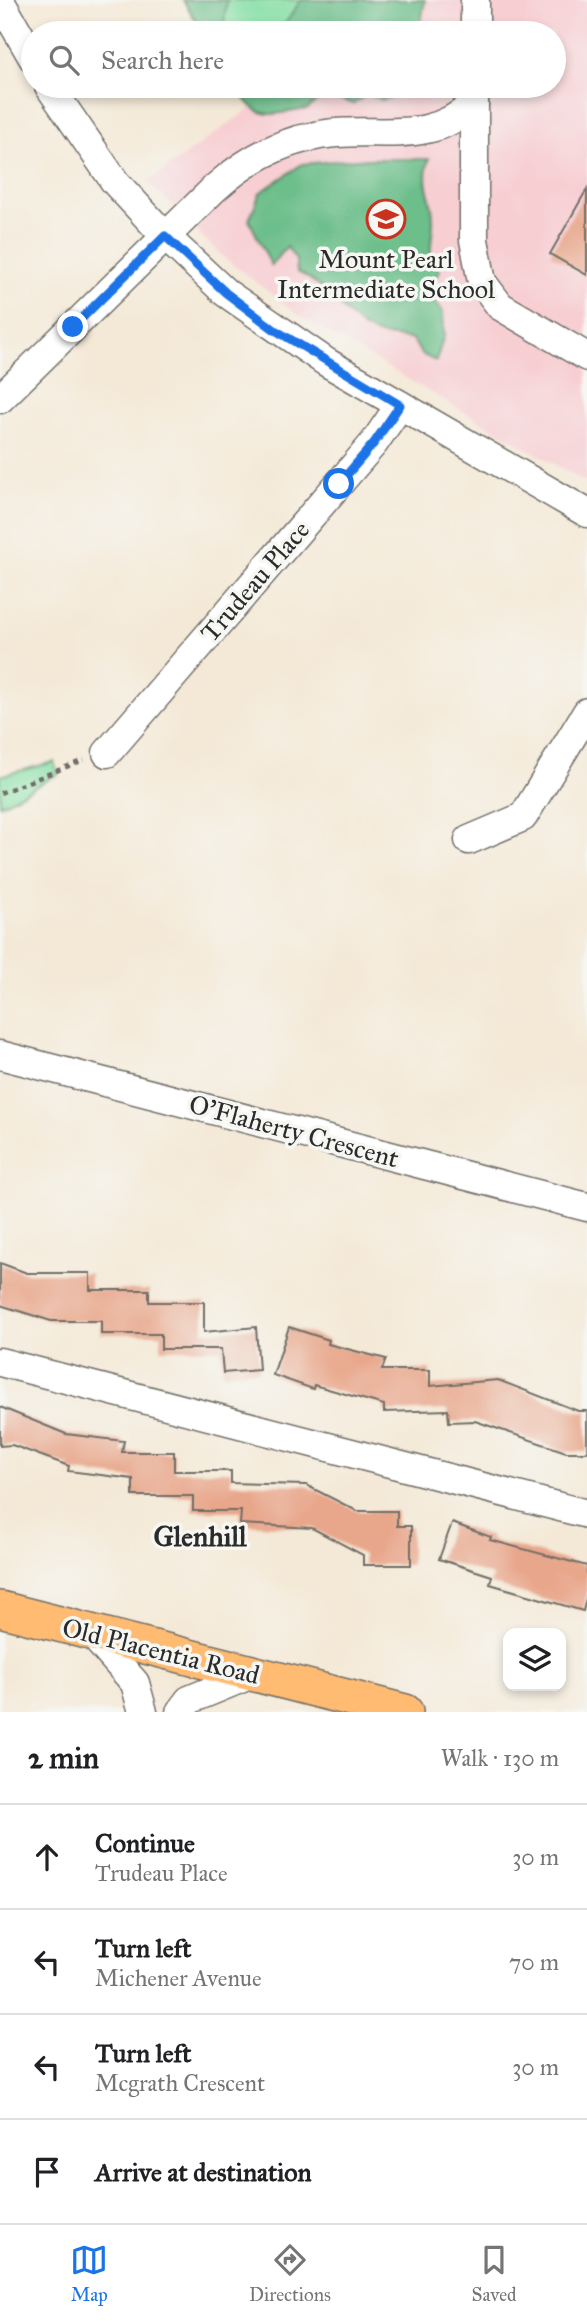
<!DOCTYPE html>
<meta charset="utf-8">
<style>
:root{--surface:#fff;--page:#f6f6f6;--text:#202124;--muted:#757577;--line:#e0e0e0;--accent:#1a73e8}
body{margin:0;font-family:"IM FELL Great Primer",serif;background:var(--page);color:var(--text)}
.controls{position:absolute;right:21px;bottom:21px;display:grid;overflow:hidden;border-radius:14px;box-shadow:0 4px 10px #0003}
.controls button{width:63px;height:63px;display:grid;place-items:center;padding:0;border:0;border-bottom:2px solid var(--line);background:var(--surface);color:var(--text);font:35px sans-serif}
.stop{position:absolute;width:21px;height:21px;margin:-16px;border:5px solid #1a73e8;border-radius:50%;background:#fff}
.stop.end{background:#1a73e8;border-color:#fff;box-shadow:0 2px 7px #0008}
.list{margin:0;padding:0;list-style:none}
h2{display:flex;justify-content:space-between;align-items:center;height:91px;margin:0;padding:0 28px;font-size:30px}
h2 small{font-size:23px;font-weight:400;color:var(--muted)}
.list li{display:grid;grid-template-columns:46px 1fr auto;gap:21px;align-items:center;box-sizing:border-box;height:105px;padding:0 28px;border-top:2px solid var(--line)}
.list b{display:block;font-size:26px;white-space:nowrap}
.list p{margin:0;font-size:23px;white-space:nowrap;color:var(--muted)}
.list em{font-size:23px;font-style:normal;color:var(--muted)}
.icon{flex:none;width:38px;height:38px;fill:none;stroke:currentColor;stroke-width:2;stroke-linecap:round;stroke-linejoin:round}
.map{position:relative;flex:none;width:587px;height:1712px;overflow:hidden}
.search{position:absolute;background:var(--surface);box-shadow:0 4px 10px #0003;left:21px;right:21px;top:21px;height:77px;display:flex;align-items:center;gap:18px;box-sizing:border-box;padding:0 24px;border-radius:38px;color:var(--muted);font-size:26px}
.sheet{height:511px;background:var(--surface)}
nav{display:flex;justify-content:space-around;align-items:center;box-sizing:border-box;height:98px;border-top:2px solid var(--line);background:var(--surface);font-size:19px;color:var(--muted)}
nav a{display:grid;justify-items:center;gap:4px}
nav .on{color:var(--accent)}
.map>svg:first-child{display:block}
</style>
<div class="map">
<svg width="587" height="1712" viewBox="0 0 587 1712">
<rect width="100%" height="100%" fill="#f6f6f2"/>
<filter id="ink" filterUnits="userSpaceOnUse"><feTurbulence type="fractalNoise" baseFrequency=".0143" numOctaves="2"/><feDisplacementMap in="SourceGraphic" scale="14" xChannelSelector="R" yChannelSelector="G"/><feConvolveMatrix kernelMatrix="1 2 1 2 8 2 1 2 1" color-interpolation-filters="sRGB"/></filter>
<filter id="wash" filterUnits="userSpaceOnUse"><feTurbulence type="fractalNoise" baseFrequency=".00686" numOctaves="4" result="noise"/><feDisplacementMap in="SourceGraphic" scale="28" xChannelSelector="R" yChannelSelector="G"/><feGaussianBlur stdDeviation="1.57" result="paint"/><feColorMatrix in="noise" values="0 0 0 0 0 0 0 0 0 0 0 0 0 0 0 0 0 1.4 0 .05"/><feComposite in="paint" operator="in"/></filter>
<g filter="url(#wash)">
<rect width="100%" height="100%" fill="#f4e9d7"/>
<path fill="#f7cfd3" d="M332,0H587V483L304,319L223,257L148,182L250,108L267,86H554V33H307Z"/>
<g fill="#85dfa4" stroke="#588568" stroke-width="2">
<path d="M183,0H332L307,33H204Z"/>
<path d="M54,762L58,774L0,805V776Z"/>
</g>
<g fill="#6cbe8a" stroke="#4c745a" stroke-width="2">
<path d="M183,0H227L224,23L236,33H204Z"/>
<path d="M301,0H425L419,33H251L285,24Z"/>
<path d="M236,86H422L423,88L382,100L368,94L353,104C338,97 319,94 308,109C267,114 260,124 236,86Z"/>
<path d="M356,159H429C421,187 432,193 433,218C434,229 430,241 431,252C431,258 437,266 440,271L432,282L434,301L443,312L444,335L436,361L421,354L413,340C397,336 379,338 364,328C340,311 325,284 297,272L296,260L287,247L271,265L249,220L260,193L302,164Z"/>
</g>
<g id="blocks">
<g fill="#e8a68a">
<path d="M587,189V275L550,254Z"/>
<path d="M0,1263L27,1273H90V1290H149V1302H204V1332L256,1327L259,1370L223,1373L221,1349H161V1334H101V1321H51L0,1305Z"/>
<path d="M289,1327L329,1340L328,1344L386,1359L382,1370H430V1386L498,1380L578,1411H587V1452H566L475,1421L449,1422L448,1410L384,1412V1405L314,1385L313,1389L273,1375Z"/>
<path d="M0,1407L66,1434L124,1441L122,1452H174V1471H231V1483L306,1485L357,1511H397V1526H411V1565H363V1555L312,1528L240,1524L241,1511H193V1496H133V1479L68,1471L69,1466L12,1445L0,1446Z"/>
<path d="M452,1523L491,1537L490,1540L587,1566V1595L583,1611L490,1584L492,1576L439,1559Z"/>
</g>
</g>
</g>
<g filter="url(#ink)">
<use href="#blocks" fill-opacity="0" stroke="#716e67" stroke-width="2"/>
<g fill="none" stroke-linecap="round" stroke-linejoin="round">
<defs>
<g id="minor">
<path d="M0,1L33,58"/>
<path d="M475,33V0"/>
<path d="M49,86L115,182L165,236L226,293L326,362L587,513"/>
<path d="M474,95V240L482,282L500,306L587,357"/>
<path d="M0,399L215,188C244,162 276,143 315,136C372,124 428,149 474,103"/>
<path d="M107,753L374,443L400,405"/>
<path d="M469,840L523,817L587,712"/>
<path d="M0,1055L587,1207"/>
<path d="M0,1362L587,1514"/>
<path d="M92,1634L135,1683L143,1712"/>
<path d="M180,1712L189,1700L252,1674"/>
</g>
<path id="major" d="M0,1609L405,1712"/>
</defs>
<use href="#minor" stroke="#716e67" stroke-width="31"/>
<use href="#major" stroke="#716e67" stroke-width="38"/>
<path stroke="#716e67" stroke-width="4.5" stroke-dasharray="5 5" stroke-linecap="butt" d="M0,793L84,760"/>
<use href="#minor" stroke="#fff" stroke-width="28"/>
<use href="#major" stroke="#ffbb71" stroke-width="35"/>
</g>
</g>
<g fill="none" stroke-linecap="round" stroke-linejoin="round" filter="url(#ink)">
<path stroke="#1a73e8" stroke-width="9" d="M73,327L165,236L226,293L275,330L400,405L374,443L339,484"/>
</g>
<defs>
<symbol id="school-ring" viewBox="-11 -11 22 22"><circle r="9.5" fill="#f6f6f2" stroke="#c8321e" stroke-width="1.5"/><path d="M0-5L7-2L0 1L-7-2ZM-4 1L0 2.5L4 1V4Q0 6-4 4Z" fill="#c8321e"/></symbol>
</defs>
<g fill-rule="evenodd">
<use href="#school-ring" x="364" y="197" width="44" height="44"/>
</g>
<g text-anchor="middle" stroke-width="7" stroke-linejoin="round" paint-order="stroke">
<g font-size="26" fill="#2b2b2b" stroke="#f6f6f2">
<text x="386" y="268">Mount Pearl<tspan x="386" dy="30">Intermediate School</tspan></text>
</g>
<g font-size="26" fill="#2b2b2b" stroke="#f6f6f2">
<text transform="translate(255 581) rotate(-49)" y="9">Trudeau Place</text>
<text transform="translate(294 1131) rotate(15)" y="9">O'Flaherty Crescent</text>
<text transform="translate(161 1651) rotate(14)" y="9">Old Placentia Road</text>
</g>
<g font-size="28" font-weight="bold" fill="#2b2b2b" stroke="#f6f6f2">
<text x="200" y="1546">Glenhill</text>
</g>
</g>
</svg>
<div class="controls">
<button><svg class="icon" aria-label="layers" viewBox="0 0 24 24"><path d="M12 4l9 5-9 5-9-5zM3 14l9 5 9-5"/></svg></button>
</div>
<div class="stop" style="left:339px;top:484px"></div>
<div class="stop end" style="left:73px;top:327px"></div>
<div class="search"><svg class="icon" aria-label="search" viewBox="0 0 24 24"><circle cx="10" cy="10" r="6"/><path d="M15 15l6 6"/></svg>Search here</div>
</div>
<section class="sheet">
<h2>2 min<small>Walk · 130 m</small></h2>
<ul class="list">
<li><svg class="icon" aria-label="ahead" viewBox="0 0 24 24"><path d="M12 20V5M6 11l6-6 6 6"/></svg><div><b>Continue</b><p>Trudeau Place</p></div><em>30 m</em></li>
<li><svg class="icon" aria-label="left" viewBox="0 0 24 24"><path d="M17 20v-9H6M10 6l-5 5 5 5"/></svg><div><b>Turn left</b><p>Michener Avenue</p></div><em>70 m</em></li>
<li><svg class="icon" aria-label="left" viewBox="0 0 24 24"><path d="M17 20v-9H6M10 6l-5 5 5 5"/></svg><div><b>Turn left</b><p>Mcgrath Crescent</p></div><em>30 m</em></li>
<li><svg class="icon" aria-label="arrive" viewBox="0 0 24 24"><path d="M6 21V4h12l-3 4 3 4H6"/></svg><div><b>Arrive at destination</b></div></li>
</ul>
</section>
<nav>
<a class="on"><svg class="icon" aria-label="map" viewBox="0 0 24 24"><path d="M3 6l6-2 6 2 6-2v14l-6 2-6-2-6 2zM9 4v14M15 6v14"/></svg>Map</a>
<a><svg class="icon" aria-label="directions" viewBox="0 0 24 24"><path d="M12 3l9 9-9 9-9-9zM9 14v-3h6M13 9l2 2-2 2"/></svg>Directions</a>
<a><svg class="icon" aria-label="saved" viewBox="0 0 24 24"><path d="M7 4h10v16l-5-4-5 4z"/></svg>Saved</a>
</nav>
